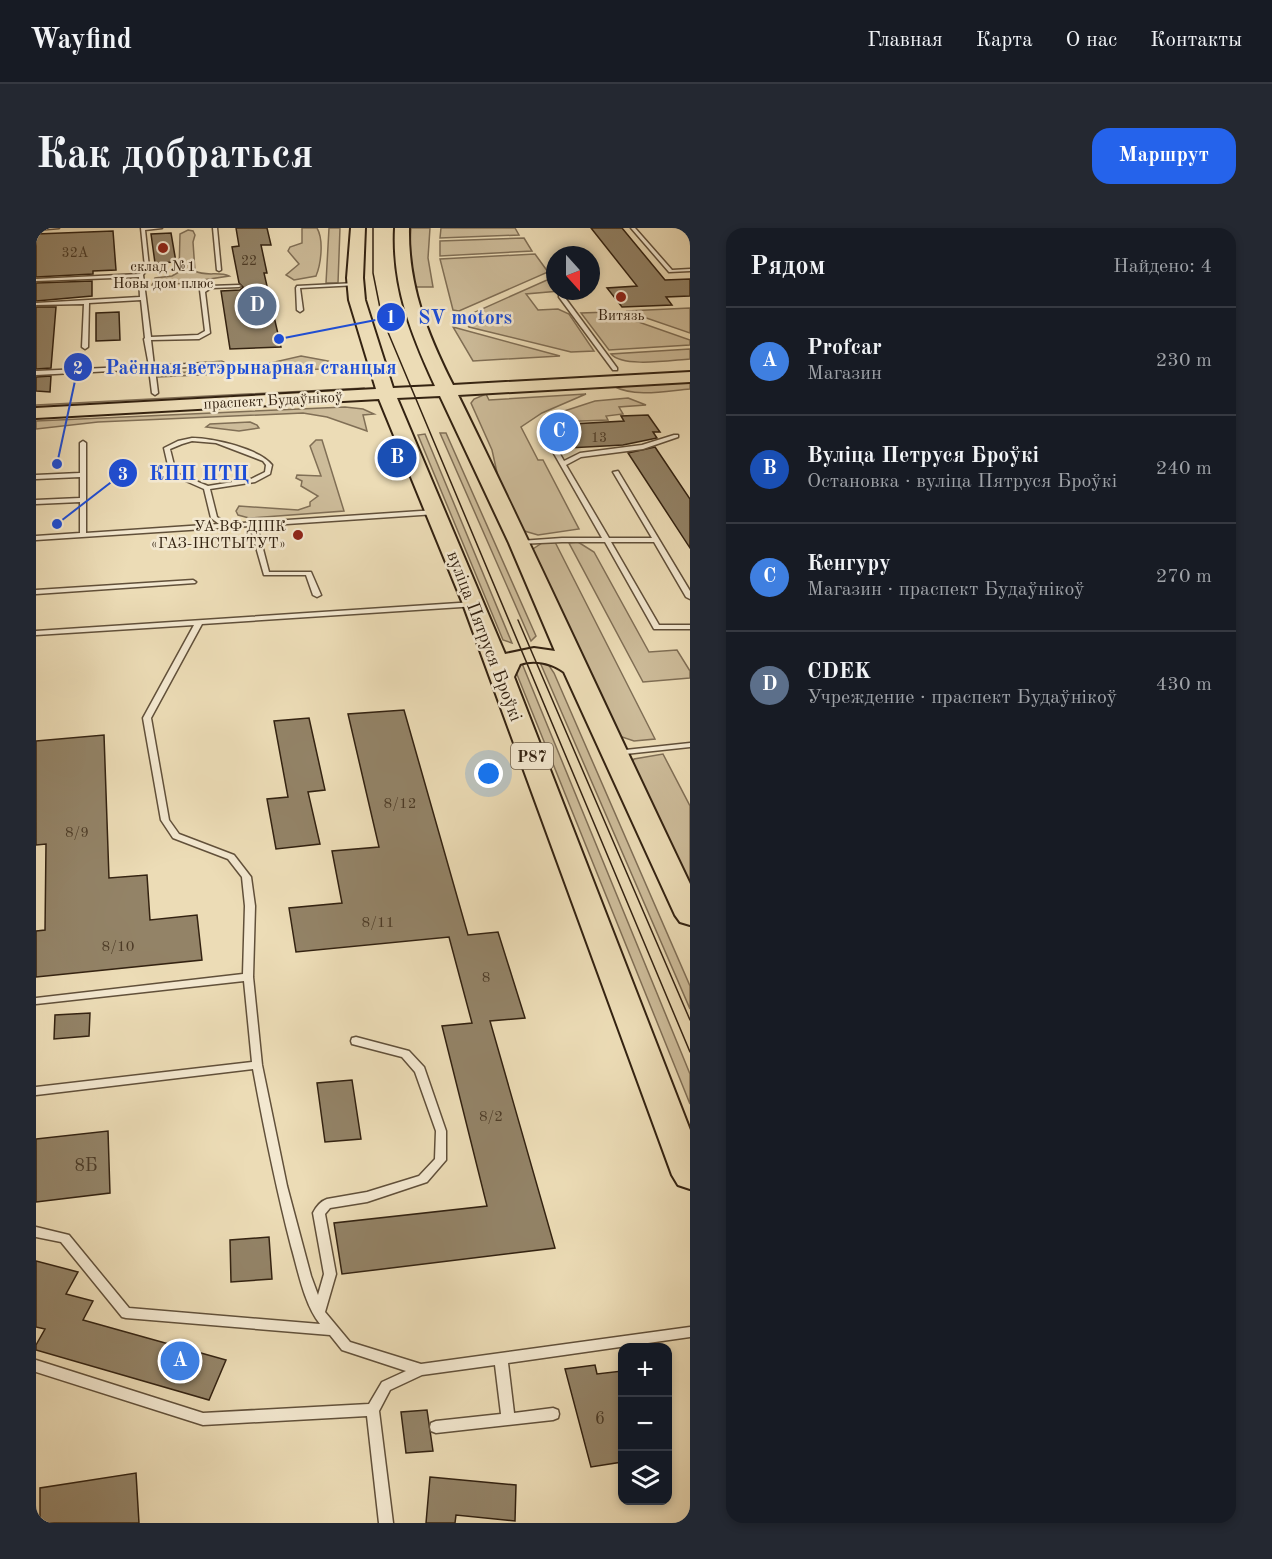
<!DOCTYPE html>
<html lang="ru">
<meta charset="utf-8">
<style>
:root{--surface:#171b24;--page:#242831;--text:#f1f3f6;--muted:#9ea1a6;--line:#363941;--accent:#2563eb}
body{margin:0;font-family:"Old Standard TT",serif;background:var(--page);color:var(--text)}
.controls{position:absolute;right:18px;bottom:18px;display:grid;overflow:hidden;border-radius:12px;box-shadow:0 3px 9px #0003}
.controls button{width:54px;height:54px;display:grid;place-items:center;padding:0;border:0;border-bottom:2px solid var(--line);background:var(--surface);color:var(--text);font:30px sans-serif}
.compass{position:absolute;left:510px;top:18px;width:54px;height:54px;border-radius:50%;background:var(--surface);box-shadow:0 3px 9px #0003;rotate:159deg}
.you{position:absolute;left:453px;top:546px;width:21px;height:21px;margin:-15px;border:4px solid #fff;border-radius:50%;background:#1a73e8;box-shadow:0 0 0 9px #1a73e833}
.badge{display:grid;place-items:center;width:39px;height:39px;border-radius:50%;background:var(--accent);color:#fff;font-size:20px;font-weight:700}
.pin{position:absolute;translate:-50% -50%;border:3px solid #fff;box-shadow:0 2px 6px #0006}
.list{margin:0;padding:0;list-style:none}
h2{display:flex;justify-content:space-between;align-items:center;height:78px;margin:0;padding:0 24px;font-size:26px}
h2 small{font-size:20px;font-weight:400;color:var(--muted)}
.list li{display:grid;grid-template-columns:39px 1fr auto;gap:18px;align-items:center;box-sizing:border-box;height:108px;padding:0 24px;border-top:2px solid var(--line)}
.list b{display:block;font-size:22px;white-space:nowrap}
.list p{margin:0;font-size:20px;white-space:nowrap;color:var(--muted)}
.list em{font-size:20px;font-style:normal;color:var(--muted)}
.icon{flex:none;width:33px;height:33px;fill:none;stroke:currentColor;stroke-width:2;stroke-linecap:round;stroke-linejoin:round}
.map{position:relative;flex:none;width:654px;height:1295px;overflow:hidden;border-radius:18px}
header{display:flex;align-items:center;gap:36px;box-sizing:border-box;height:84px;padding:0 30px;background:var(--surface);border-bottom:2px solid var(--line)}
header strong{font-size:28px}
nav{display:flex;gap:33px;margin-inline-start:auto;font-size:21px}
.intro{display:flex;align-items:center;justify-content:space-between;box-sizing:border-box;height:144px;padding:0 36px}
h1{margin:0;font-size:42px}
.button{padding:15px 27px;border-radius:18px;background:var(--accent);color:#fff;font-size:21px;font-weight:700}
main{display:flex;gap:36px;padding:0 36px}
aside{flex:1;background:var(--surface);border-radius:18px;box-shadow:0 3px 9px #0003}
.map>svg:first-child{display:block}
</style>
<header>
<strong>Wayfind</strong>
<nav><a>Главная</a><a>Карта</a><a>О нас</a><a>Контакты</a></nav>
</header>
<div class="intro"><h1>Как добраться</h1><a class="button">Маршрут</a></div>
<main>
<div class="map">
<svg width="654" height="1295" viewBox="0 0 654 1295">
<rect width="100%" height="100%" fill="#ecdcb6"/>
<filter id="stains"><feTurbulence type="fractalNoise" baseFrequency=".00333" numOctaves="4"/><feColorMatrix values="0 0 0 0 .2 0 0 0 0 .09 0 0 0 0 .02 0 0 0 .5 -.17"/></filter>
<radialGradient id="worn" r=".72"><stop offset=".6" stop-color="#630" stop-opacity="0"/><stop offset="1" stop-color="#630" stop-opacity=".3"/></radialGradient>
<g fill="#cdbc9a" stroke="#806f56" stroke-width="1.5">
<path d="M266,0H281C288,12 285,36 280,48L258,52L250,47L263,36L252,23L254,19L266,15Z"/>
<path d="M293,0H304L302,55H290Z"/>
<path d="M375,0H394L392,30L397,59H379L373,30Z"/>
<path d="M405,0H479L483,7L404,10Z"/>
<path d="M152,2L157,3L159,7L157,14L159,43C170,49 183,43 193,48L121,59L116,57L119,50L136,48L143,44L144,6Z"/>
<path d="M488,10L496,23L404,28V13Z"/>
<path d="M499,26L512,44L423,83L417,82L404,31Z"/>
<path d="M511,52H519V63H524L490,66L502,82L522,81L533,86L558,123L535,124L433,99L426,90Z"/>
<path d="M654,80V105L590,83Z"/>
<path d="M574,84L654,112V117L573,122L545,85Z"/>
<path d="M417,99L524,128L437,133Z"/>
<path d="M654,121V131C636,132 587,140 575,126Z"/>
<path d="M265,128L292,133L285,141L122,149V146L128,145L234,141V135Z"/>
<path d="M654,151V161C630,163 600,170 577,158Z"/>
<path d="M328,160V161L0,180V177Z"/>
<path d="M450,166L453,172L550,166L506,185L485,199L502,232H507L543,301L502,307L485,302L464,258L456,222L435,175L438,171Z"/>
<path d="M592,170L610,177L583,179L587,186L570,188L572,192L518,194L516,187L559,173Z"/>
<path d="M309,179L327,181L338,186L327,187L331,203L291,189L267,185L62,194L0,201V193Z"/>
<path d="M214,194L221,197L223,200L203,203L170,199L174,196Z"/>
<path d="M404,205H410L500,408L495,413Z"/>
<path d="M389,206L476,415L467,412L382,207Z"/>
<path d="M280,212H286L308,283L213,290L202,287L200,283L203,278L262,282L274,278V274L282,268L265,258L266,253L260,250L261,247L285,248L274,218Z"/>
<path d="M519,314L619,511L598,513L580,507L494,323L506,315Z"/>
<path d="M542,314L558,324L613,424L641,422L654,443V450L607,454L533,315Z"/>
<path d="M503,432L512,436L518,445L654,758V781Z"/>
<path d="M485,433L654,846V876L478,439Z"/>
<path d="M627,526L654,578V655L595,536L598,531Z"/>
</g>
<g fill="#938367" stroke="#321" stroke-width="1.5">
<path d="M200,0H231L235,17H225L231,45H228L245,119L194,121L185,63L204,62L207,59L203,55L196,19L203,18Z"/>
<path d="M555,0H586L629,52L654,51V68L630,69L636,77L586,79L571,60L601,58Z"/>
<path d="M77,3L80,42L57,43V46L0,49V6Z"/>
<path d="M135,5L140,34L119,35L115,6Z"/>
<path d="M56,53V68L0,73V55Z"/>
<path d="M0,79H20L15,140L0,141Z"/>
<path d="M83,84L84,112L60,113V85Z"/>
<path d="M15,148L14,164L0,163V149Z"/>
<path d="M612,187L624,204H617L621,210L587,217L532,220L519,197L588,193L585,188Z"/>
<path d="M619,219L654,271V320L592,225Z"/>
<path d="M368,482L432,707L462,704L489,790L454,793L519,1020L306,1046L298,995L451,978L406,798L436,795L413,709L260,724L253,680L306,675L296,623L343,619L312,486Z"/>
<path d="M273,490L289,562L272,564L284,616L240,621L231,571L252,569L238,493Z"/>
<path d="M68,507L73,650L111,647L114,692L161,687L166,732L0,749V703L9,702L10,616L0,617V513Z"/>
<path d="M54,785L53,808L18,811L19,787Z"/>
<path d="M316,852L325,911L289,914L281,855Z"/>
<path d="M72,903L74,965L0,974V911Z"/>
<path d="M233,1009L236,1051L195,1054L194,1012Z"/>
<path d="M0,1033L42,1044L30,1066L57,1073L47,1092L190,1132L173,1172L0,1122V1117L9,1101L0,1099Z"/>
<path d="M559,1137L561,1146L586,1143V1234L555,1239L529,1141Z"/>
<path d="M391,1182L397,1223L370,1225L365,1184Z"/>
<path d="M100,1245L103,1295H4V1260Z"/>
<path d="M394,1249L480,1257L479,1293L420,1287L419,1295H390Z"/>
</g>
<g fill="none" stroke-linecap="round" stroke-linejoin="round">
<defs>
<g id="lane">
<path d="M0,0H23L0,2Z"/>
<path d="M105,0H126L109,2L113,39L107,47L115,109L162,107L169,103L164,62L174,58L203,57L205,58L203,59L175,60L169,64L174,105L163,111L115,112L118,138L186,134L188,135V137L119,141L122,165L119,167L116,165L113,141L0,147V143L113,138L108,111L109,110L105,72L53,75L52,119L49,121L46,119L48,76L0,77V75L104,69L103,49L0,53V51L104,46L109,39Z"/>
<path d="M177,0H181L185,42L183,43L181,42Z"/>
<path d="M595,0H599L636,42L654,41V43L633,44Z"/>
<path d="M320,55H322V57L264,60L267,82L264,84L261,82L260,60L261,58Z"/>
<path d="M523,67H527L581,140V142H577L523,69Z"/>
<path d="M505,200H509L528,233L544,225L606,217L638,207H642V209L607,221L545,229L530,237L573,310H616L577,244L582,243L654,363V371L650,369L618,314H575L623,397H654V401H618L569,314H526L482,316L481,315L484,313L526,310H566L504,201Z"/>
<path d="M156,210C177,210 224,221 236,237L234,246L219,254L174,261L181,289L192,296L400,282L403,284L400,286L221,298L233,344H275L285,367L281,369L277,367L270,347H228L214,298L0,312V308L44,305V274L0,276V272L44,270V249L0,251V247L44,245V215L47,213L50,215V305L183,296L175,290L168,261L134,246L128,220L142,213ZM156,213L180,215L227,233L230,237L229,244L215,251L172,258L140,245L134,221L146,216Z"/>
<path d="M157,352L160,354L159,355L0,366V362Z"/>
<path d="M438,374L442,376L441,378L166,396L115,490L133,592L143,606L198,627L215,649L219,678L217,749L226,837L251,958L275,1048L282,1067L288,1046L277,985C280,979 285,973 291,971L331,964L383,948L399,931L400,903L379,844L366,829L316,816L315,813L316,810L320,809L373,823L388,839L410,903V932L391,954L331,974L294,980L289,986L300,1046L289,1084L314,1114L385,1136L654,1099V1109L472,1135L478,1185L517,1180L522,1182L523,1186L522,1190L517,1192L400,1205L395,1203L394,1199L395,1195L400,1193L465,1186L459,1137L386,1147L354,1162L343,1183L357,1295H343L331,1188L167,1197L0,1144V1132L167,1185L333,1176L346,1154L370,1143L306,1122L294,1107L90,1090L86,1089L25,1014L0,1009V999L33,1007L93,1080L284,1096C268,1076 262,1042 255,1018C240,959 228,901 217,841L0,867V859L216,834L208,753L0,776V770L207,746L209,678L206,649L192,631L137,610L125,592L107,490L158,397L0,407V403Z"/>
<path d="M654,515V519L580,527L576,525L580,523Z"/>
</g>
<path id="primary" d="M315,0H329L327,50L329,72L357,160L399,158C375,106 356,58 359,0H373C372,58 391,105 417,157L654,144V154L422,167C502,330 576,493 654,656V697L644,694L639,687L528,444C516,435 499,431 484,436L478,449L654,902V961L642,957L636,947L427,376L343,171L0,190V180L340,161L313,72L311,50ZM404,168L473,315L519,423L498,420L469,426L361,170Z"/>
</defs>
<use href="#lane" stroke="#61503a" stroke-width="3"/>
<use href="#primary" stroke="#321" stroke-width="4"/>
<use href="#lane" fill="#f3e8d0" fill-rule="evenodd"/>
<use href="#primary" fill="#ecdcb6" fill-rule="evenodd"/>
<g stroke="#321" stroke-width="1.5">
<path d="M337,0V45L346,90L654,824"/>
<path d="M482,392L654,792"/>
</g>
</g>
<g fill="#8f2418" stroke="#f3e8d0" stroke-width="2">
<circle cx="127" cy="20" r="6"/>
<circle cx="585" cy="69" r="6"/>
<circle cx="262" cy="307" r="6"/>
</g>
<g text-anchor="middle" stroke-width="5" stroke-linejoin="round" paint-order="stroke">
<g font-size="14" fill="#4b3a26">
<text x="39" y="29">32А</text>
<text x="213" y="37">22</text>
<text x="563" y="214">13</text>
</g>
<g font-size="15" fill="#321" stroke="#f3e8d0">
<text x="127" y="43">склад №1<tspan x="127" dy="17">Новы дом плюс</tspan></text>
<text x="585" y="92">Витязь</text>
<text x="250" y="303" text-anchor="end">УА ВФ ДІПК<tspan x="250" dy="17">«ГАЗ-ІНСТЫТУТ»</tspan></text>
</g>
<g font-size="15" fill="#321" stroke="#f3e8d0">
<text transform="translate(237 172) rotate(-3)" y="5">праспект Будаўнікоў</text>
</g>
<g font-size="15" fill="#4b3a26">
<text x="364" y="580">8/12</text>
<text x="41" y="609">8/9</text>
<text x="342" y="699">8/11</text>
<text x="82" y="723">8/10</text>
<text x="450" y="754">8</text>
<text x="455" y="893">8/2</text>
</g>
<rect fill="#f3e8d0" stroke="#6d5d4a" stroke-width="1.5" x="475" y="515" width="42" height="26" rx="4.5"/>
<g font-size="16" font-weight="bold" fill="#321">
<text x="496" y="534">Р87</text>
</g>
<g font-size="18" fill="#321" stroke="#f3e8d0">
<text transform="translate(449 408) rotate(69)" y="6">вуліца Пятруся Броўкі</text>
</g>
<g font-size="18" fill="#4b3a26">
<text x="50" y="943">8Б</text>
<text x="564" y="1196">6</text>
</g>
</g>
<path fill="none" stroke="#1d4ed8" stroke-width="2" d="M243 111L355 89M21 236L42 139M21 296L87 245"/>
<g fill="#1d4ed8" stroke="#f3e8d0" stroke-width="2">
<circle cx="243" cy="111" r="6"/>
<circle cx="21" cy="236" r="6"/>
<circle cx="21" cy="296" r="6"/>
<circle cx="355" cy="89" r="15"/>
<circle cx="42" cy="139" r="15"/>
<circle cx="87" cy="245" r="15"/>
</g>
<g font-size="18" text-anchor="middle" font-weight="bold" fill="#fff">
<text x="355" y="95">1</text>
<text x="42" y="146">2</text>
<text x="87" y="252">3</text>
</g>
<g font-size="20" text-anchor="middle" font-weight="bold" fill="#1d4ed8" stroke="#f3e8d0" stroke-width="5" stroke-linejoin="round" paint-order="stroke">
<text x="429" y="96">SV motors</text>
<text x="215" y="146">Раённая ветэрынарная станцыя</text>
<text x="163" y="252">КПП ПТЦ</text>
</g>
<rect width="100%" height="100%" filter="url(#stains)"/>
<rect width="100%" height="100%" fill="url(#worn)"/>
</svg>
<div class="controls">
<button>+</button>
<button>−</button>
<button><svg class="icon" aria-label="layers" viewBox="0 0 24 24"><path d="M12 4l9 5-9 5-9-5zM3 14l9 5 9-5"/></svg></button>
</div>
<svg class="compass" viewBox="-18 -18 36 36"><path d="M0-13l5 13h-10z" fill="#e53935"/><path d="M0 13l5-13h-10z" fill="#9ea1a6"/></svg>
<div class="you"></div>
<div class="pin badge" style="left:144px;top:1133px;background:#3f7fe0">A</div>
<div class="pin badge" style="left:361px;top:230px;background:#1a4fb4">B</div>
<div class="pin badge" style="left:523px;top:204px;background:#3f7fe0">C</div>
<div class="pin badge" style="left:221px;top:78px;background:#5c6f8a">D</div>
</div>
<aside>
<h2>Рядом<small>Найдено: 4</small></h2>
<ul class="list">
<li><span class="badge" style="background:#3f7fe0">A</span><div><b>Profcar</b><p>Магазин</p></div><em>230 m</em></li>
<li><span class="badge" style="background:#1a4fb4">B</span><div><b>Вуліца Петруся Броўкі</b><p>Остановка · вуліца Пятруся Броўкі</p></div><em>240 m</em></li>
<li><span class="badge" style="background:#3f7fe0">C</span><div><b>Кенгуру</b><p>Магазин · праспект Будаўнікоў</p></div><em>270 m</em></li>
<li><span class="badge" style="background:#5c6f8a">D</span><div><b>CDEK</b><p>Учреждение · праспект Будаўнікоў</p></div><em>430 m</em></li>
</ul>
</aside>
</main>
